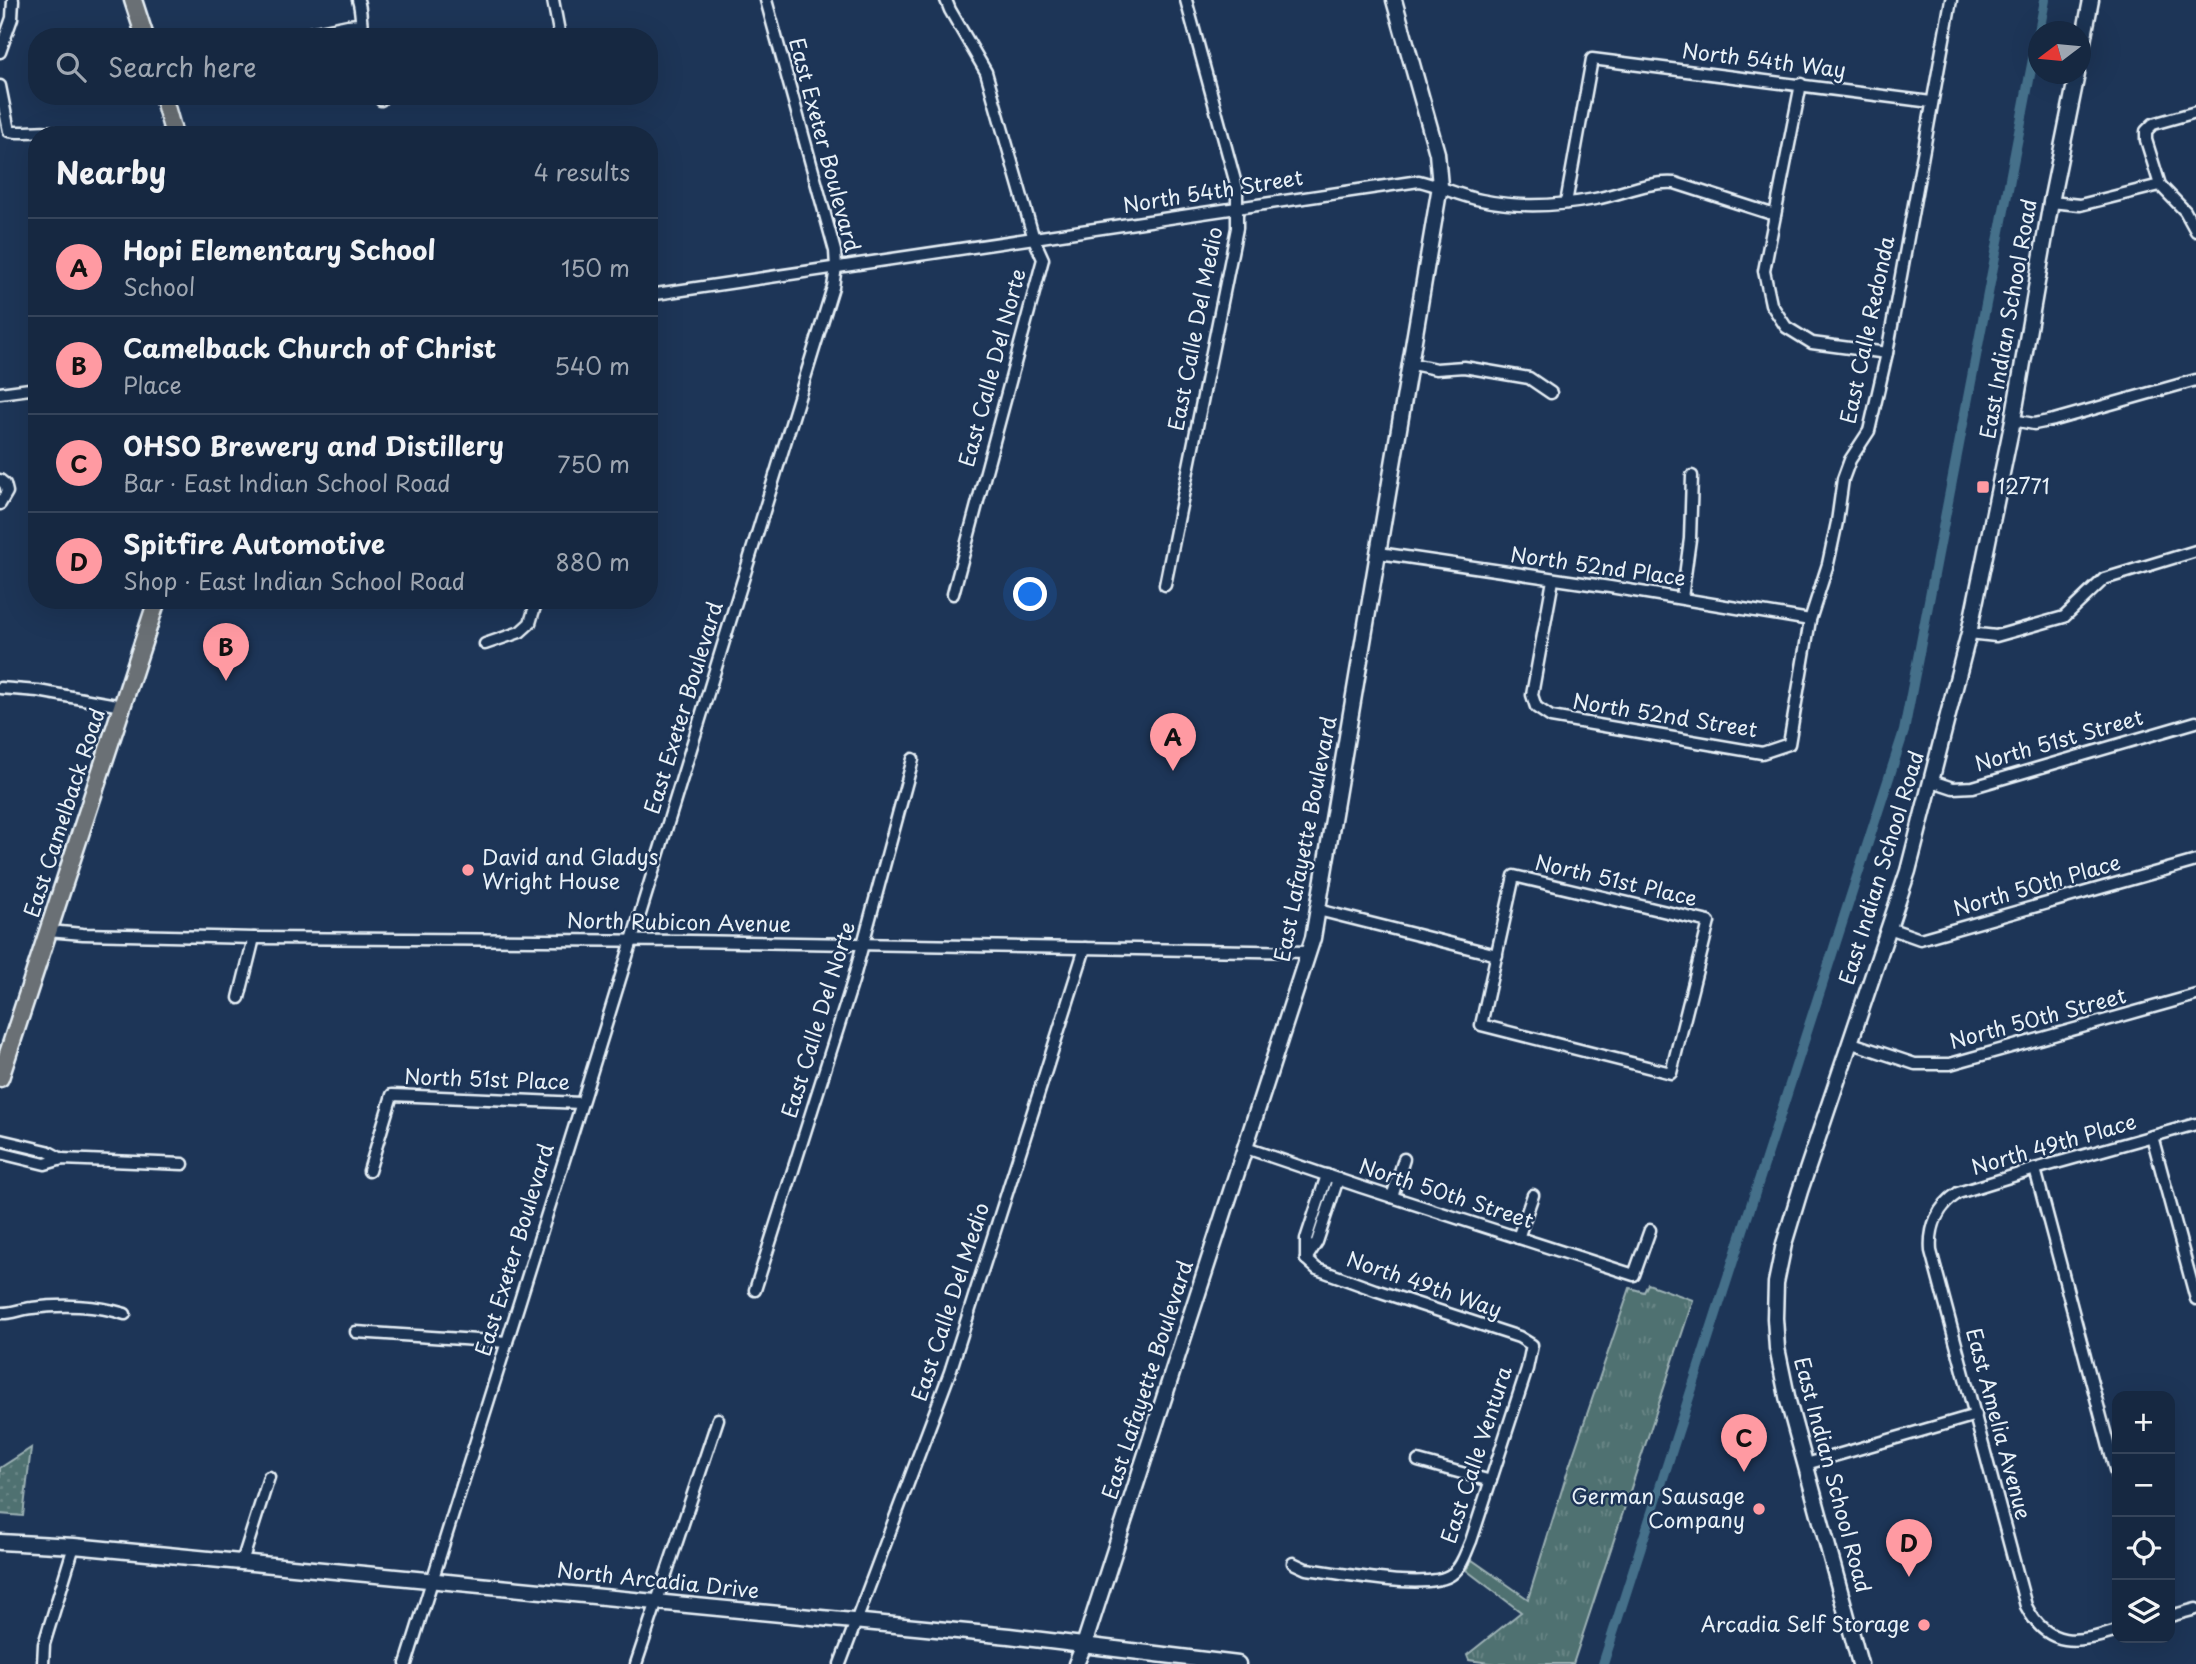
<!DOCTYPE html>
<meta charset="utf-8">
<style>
:root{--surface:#162841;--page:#1f3048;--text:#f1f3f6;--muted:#9ea6b1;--line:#35445a;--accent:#ff9aa2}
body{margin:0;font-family:"Playpen Sans",sans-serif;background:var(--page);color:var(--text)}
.controls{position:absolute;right:21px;bottom:21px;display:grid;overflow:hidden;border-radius:14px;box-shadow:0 7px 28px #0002}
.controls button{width:63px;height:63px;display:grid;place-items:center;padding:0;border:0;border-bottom:2px solid var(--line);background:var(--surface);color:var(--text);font:35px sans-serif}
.compass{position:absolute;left:2028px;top:21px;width:63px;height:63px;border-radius:50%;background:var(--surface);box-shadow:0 7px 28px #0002;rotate:254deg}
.you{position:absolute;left:1031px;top:595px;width:24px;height:24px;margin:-18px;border:5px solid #fff;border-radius:50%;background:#1a73e8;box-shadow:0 0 0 10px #1a73e833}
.badge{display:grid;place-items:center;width:46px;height:46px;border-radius:50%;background:var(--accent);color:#111;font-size:23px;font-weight:700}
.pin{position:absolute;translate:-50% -58px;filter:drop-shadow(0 2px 4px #0008)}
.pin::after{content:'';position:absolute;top:37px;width:24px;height:21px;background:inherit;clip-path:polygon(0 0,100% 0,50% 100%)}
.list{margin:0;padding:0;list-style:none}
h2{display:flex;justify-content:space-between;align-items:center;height:91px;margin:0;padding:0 28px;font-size:30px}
h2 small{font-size:23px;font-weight:400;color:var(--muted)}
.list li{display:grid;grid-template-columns:46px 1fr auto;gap:21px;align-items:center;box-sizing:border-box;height:98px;padding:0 28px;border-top:2px solid var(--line)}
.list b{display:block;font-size:26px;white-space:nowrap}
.list p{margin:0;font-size:23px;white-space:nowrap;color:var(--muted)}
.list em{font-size:23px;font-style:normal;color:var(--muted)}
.icon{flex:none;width:38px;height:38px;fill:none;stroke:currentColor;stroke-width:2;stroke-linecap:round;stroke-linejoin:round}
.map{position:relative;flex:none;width:2196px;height:1664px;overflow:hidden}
.search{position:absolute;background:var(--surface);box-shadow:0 7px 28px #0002;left:28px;top:28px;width:630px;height:77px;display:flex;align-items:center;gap:18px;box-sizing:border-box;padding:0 24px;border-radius:28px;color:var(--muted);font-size:26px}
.panel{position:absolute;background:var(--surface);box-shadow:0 7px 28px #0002;left:28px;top:126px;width:630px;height:483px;border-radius:28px}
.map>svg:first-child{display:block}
</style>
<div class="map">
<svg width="2196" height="1664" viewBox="0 0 2196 1664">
<defs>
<pattern id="grass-dots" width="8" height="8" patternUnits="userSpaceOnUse" patternTransform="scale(1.75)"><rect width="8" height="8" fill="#507171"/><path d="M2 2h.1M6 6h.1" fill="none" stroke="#698686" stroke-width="1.8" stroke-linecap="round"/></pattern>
<pattern id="park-tufts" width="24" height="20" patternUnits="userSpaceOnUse" patternTransform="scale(1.75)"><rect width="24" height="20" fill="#507171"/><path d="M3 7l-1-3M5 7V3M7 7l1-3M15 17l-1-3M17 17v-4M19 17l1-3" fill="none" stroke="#698686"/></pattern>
</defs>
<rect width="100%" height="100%" fill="#1d3557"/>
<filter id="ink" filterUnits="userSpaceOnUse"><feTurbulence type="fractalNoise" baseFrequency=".0143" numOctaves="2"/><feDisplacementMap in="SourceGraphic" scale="14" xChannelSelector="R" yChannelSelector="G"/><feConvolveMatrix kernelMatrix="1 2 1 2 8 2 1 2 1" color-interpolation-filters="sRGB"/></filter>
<g filter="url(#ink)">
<path fill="url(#grass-dots)" stroke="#9cb1b4" stroke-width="2" d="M31,1448L23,1516L0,1514V1468Z"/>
<path fill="url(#park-tufts)" stroke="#9cb1b4" stroke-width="2" d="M1648,1284L1693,1300L1573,1664H1496L1469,1660L1467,1655L1521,1612L1466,1570L1472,1560L1528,1599L1569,1467L1630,1288L1644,1292Z"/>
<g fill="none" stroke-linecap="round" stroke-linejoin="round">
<g stroke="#44708a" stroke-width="10">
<path d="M2039,32L2045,0"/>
<path d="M1603,1664L1904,731L2038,33"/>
</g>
<defs>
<g id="street">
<path d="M358,0C362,12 360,24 364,37"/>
<path d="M553,0L560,37"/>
<path d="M946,0L950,10L986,72L1034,239L1043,259L953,594"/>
<path d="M291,37L348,25L360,24"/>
<path d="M0,52L12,18L13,0"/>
<path d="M1801,84L1764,271L1771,304L1786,327L1812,343L1887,353"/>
<path d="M0,86L9,131C25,135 46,127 61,135"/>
<path d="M380,96L381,100"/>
<path d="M2196,112L2153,124L2146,131V140L2160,185L2185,211L2196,231"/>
<path d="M2051,202L2080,205L2160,185"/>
<path d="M1566,203L1592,59L1931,102"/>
<path d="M649,295L1419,181C1440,186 1460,196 1481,200C1519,208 1558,206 1595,199C1623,194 1646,181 1675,183L1775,215"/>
<path d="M1412,364L1436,369L1464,367L1529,378L1551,393"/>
<path d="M0,393L37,388"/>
<path d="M2013,420L2034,424L2054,420L2196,380"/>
<path d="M0,480L5,484L7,492L0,504"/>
<path d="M1379,553L1610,587L1810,620"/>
<path d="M1553,580L1532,695L1536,707L1551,717L1762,753L1789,744L1810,620L1828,564L1837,522L1843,479L1850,460L1869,431L1887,353L1951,0"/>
<path d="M1165,585L1237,228V188L1186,0"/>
<path d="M1682,598L1690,539L1692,476"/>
<path d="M1969,633L1996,636L2064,617L2104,579L2196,551"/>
<path d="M485,644L520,632L530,623L537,600"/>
<path d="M0,688L38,691L122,706"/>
<path d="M1932,781L1953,788L1973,787L2196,722"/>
<path d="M1514,876L1709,922L1671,1073L1481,1025Z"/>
<path d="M1318,910L1497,955"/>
<path d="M1889,928L1920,939L2196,861"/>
<path d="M48,931L83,934L254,938L689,941L1310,952"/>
<path d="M239,998L254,938"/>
<path d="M1849,1042L1915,1064H1950L2196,995"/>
<path d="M2152,1136L2196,1299"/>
<path d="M0,1140L47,1151L62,1159"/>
<path d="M1246,1148L1361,1187L1634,1275L1650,1230"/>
<path d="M0,1153L45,1164L62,1159L183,1164"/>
<path d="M2035,1169L2117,1477"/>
<path d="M369,1171L392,1095L581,1103"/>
<path d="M1392,1197L1404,1159"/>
<path d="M1518,1238L1533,1195"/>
<path d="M1306,1259V1239L1327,1175"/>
<path d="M1306,1259L1317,1242L1338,1179"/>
<path d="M755,1290L853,981L913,759"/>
<path d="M0,1313C12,1314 20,1309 32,1308C62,1304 97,1305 125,1314"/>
<path d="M356,1332L507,1342"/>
<path d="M1418,1461L1491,1481"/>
<path d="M1806,1464L1976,1415"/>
<path d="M242,1562L269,1477"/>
<path d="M1293,1563L1306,1569C1337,1572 1429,1592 1452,1574C1462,1567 1466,1552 1471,1541L1527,1369L1532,1345L1519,1337L1375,1290L1317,1269L1306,1259"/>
<path d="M2170,1616L2196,1609"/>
<path d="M2117,1631C2078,1643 2048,1649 2026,1606L1931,1251C1929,1227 1938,1206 1958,1193L2035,1169L2196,1124"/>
<path d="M43,1664L44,1644L74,1546"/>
<path d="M406,1664L585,1093L833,287L836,267L835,251L766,0"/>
<path d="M636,1664L718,1419"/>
<path d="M840,1664L950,1372L1085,948"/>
</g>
<g id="secondary">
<path d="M2080,57L2091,0"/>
<path d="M0,1542L74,1546L1009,1636L1238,1664"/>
<path d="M1076,1664L1084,1645L1313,938L1440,186L1437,153L1394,0"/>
<path d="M1860,1664L1788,1401L1777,1348L1775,1318L1776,1283L1784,1244L1800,1191L1908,871L1969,633L2013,420L2051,202L2077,74"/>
</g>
<g id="primary">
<path d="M133,0L145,37"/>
<path d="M163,96L174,135"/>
<path d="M0,1078L157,600"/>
</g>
</defs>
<use href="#street" stroke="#e8f1f8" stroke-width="15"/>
<use href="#secondary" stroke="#e8f1f8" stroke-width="19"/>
<use href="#primary" stroke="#e8f1f8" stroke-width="21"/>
<use href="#street" stroke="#1d3557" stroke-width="10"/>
<use href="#secondary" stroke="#1d3557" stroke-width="14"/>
<use href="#primary" stroke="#6a7074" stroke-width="16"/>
</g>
</g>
<g fill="#ff9aa2" stroke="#1d3557" stroke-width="2.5">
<rect x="1976" y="480" width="14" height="14" rx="3.5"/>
<circle cx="468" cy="870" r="7"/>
<circle cx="1759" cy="1509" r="7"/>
<circle cx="1924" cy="1625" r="7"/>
</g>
<g text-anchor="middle" stroke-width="5" stroke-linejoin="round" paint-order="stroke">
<g font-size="21" fill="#e8f1f8" stroke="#1d3557">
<text transform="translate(1764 61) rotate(7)" y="7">North 54th Way</text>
<text transform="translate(824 145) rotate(75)" y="7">East Exeter Boulevard</text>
<text transform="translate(1213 192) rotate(-9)" y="7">North 54th Street</text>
<text transform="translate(2009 319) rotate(-80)" y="7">East Indian School Road</text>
<text transform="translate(1196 329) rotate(-79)" y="7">East Calle Del Medio</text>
<text transform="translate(1868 330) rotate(-78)" y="7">East Calle Redonda</text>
<text transform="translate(993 368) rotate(-75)" y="7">East Calle Del Norte</text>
<text transform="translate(1598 567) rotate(8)" y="7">North 52nd Place</text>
<text transform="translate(684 708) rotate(-73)" y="7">East Exeter Boulevard</text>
<text transform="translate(1665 716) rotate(9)" y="7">North 52nd Street</text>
<text transform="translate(2059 741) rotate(-16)" y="7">North 51st Street</text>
<text transform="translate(65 813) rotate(-72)" y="7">East Camelback Road</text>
<text transform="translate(1306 839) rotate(-79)" y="7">East Lafayette Boulevard</text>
<text transform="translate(1882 868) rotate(-73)" y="7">East Indian School Road</text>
<text transform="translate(1616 881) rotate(13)" y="7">North 51st Place</text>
<text transform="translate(2037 886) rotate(-16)" y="7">North 50th Place</text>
<text transform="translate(679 923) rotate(1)" y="7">North Rubicon Avenue</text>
<text transform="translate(2038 1019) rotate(-15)" y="7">North 50th Street</text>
<text transform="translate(819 1020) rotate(-73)" y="7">East Calle Del Norte</text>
<text transform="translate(487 1080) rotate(2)" y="7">North 51st Place</text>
<text transform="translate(2054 1145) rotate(-16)" y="7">North 49th Place</text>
<text transform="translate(1446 1194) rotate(18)" y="7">North 50th Street</text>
<text transform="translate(515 1250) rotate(-73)" y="7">East Exeter Boulevard</text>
<text transform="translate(1424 1285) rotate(19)" y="7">North 49th Way</text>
<text transform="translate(951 1302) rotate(-72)" y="7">East Calle Del Medio</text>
<text transform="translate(1148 1380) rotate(-72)" y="7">East Lafayette Boulevard</text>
<text transform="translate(1998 1424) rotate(75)" y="7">East Amelia Avenue</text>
<text transform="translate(1477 1455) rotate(-72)" y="7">East Calle Ventura</text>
<text transform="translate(1832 1475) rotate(75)" y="7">East Indian School Road</text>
<text transform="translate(658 1581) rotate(6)" y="7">North Arcadia Drive</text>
</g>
<g font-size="21" fill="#e8f1f8" stroke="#1d3557" text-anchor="start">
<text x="1997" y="494">12771</text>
<text x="482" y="865">David and Gladys<tspan x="482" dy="24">Wright House</tspan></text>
<text x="1745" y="1504" text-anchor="end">German Sausage<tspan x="1745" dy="24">Company</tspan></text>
<text x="1910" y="1632" text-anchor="end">Arcadia Self Storage</text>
</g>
</g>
</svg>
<div class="controls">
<button>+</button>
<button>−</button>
<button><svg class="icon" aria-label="locate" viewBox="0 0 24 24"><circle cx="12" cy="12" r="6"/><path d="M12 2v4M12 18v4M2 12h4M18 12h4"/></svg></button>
<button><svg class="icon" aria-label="layers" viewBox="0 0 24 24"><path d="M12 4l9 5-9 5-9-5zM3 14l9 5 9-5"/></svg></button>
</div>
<svg class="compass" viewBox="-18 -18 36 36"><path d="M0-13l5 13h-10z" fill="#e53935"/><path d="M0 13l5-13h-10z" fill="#9ea6b1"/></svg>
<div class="you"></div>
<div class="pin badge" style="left:1173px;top:771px">A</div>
<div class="pin badge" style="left:226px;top:681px">B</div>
<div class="pin badge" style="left:1744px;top:1472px">C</div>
<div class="pin badge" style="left:1909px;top:1577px">D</div>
<div class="search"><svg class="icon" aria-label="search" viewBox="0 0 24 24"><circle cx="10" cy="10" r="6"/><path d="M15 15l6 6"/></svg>Search here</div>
<section class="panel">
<h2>Nearby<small>4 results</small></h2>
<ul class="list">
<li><span class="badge">A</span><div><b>Hopi Elementary School</b><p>School</p></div><em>150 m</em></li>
<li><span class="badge">B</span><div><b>Camelback Church of Christ</b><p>Place</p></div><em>540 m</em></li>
<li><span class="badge">C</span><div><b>OHSO Brewery and Distillery</b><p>Bar · East Indian School Road</p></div><em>750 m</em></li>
<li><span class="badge">D</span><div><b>Spitfire Automotive</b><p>Shop · East Indian School Road</p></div><em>880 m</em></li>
</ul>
</section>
</div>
